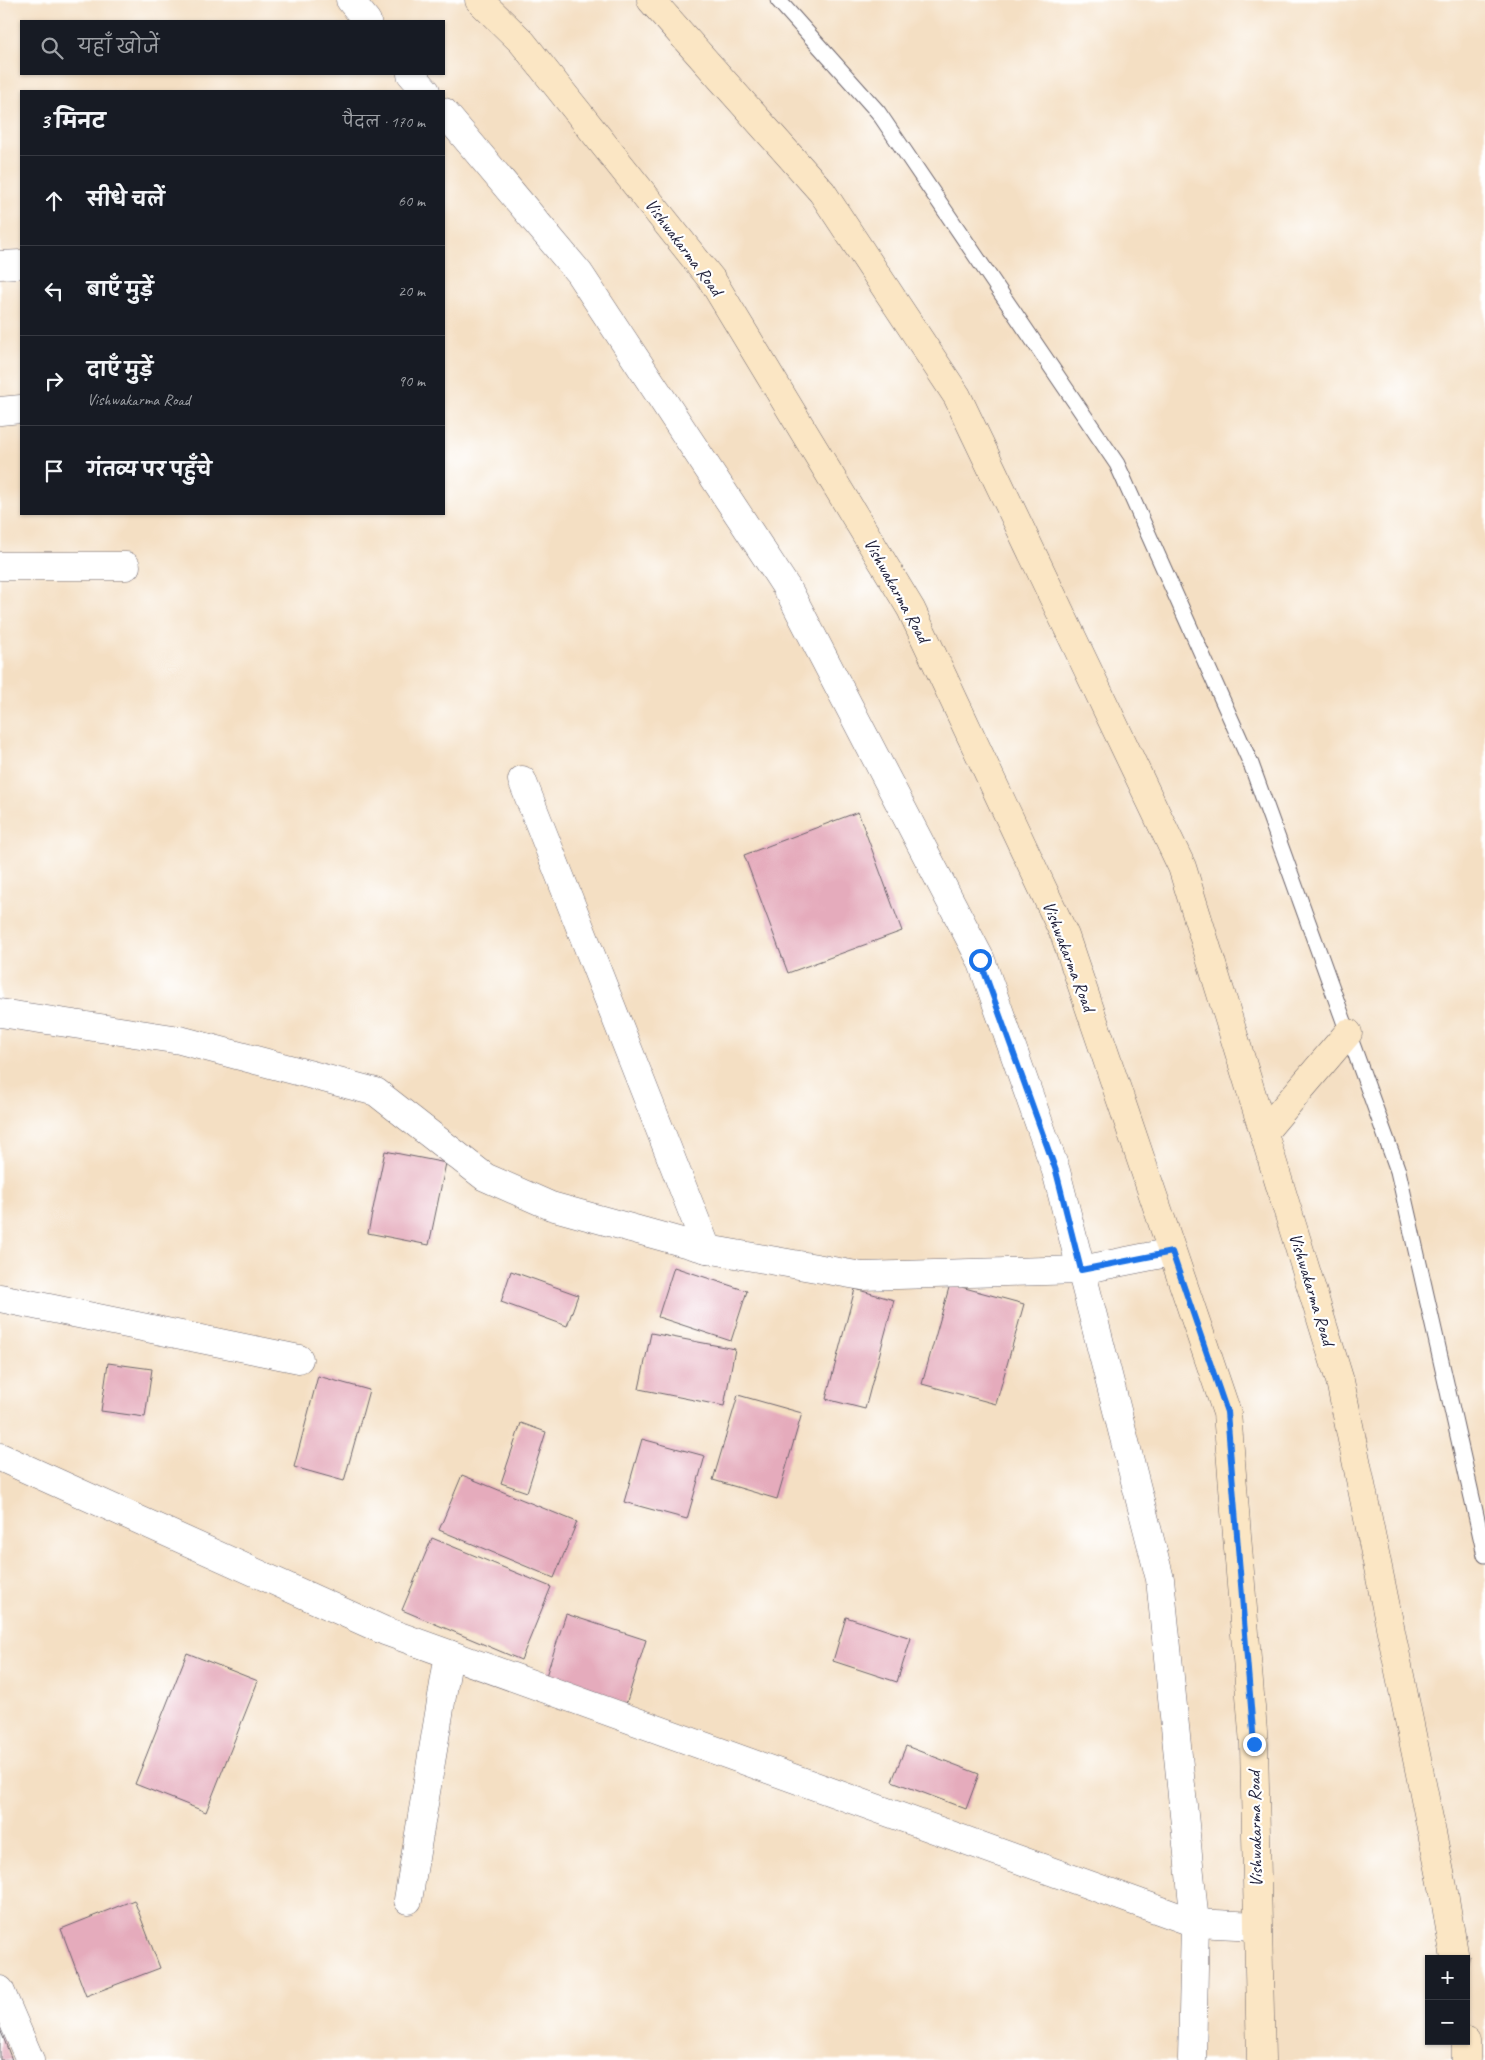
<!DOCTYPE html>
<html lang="hi">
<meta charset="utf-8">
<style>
:root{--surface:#171b24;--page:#20242c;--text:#f1f3f6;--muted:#9ea1a6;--line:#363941}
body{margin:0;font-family:Caveat,"Playpen Sans Deva",sans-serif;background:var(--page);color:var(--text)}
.controls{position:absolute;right:15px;bottom:15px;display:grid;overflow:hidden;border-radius:0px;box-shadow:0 1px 4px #0004}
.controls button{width:45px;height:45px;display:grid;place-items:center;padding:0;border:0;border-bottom:1px solid var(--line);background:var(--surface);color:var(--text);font:25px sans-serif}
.stop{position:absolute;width:15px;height:15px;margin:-11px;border:4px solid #1a73e8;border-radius:50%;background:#fff}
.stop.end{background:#1a73e8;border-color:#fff;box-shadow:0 1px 5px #0008}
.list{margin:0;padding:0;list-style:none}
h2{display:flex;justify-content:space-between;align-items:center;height:65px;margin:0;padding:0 20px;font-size:21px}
h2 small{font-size:16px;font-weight:400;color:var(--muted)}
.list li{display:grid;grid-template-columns:32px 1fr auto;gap:15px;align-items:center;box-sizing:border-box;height:90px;padding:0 20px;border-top:1px solid var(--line)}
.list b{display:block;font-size:19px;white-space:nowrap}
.list p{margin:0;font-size:16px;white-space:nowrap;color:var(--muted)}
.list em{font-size:16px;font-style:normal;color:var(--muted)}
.icon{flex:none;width:28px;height:28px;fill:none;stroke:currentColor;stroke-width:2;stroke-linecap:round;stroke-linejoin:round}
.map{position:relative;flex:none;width:1485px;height:2060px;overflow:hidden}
.search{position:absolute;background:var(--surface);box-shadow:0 1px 4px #0004;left:20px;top:20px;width:425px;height:55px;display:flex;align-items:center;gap:12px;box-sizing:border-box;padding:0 18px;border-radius:0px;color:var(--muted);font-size:19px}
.panel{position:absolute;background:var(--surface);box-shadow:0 1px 4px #0004;left:20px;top:90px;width:425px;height:425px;border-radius:0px}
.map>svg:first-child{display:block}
</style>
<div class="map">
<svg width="1485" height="2060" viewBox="0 0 1485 2060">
<rect width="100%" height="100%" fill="#fff"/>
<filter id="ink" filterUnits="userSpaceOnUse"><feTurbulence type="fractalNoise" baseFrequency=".02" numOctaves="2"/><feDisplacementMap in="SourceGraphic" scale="10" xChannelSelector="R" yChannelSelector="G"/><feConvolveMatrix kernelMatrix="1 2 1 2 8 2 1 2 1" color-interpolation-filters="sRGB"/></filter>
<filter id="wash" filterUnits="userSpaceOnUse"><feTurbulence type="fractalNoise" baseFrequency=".0096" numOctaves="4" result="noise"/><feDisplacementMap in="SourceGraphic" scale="20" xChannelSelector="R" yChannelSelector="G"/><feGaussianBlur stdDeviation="1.12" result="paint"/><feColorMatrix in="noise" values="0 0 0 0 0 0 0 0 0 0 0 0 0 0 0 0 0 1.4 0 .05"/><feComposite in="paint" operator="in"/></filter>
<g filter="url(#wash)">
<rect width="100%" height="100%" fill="#f4dfc3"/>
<g id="blocks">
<g fill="#e5abbc">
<path d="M858,812L902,931L788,973L744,855Z"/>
<path d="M385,1151L446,1163L429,1245L368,1233Z"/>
<path d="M674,1267L747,1291L731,1341L658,1317Z"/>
<path d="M511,1271L578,1295L567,1326L501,1302Z"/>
<path d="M950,1284L1024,1304L996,1404L922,1384Z"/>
<path d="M855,1289L894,1300L865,1409L826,1399Z"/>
<path d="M651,1333L735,1349L724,1406L639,1389Z"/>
<path d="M108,1363L152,1369L145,1417L101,1411Z"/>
<path d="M318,1376L369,1390L344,1481L294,1467Z"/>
<path d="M738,1395L802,1413L777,1499L713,1480Z"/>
<path d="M521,1423L546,1432L527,1492L501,1483Z"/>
<path d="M642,1439L705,1456L687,1519L624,1502Z"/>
<path d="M462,1475L577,1522L554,1578L439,1530Z"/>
<path d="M432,1538L551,1587L521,1660L402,1610Z"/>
<path d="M566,1614L646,1640L626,1704L545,1679Z"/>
<path d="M846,1617L911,1638L897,1682L833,1661Z"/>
<path d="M187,1653L258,1681L206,1812L135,1784Z"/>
<path d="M906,1746L979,1774L966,1809L892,1781Z"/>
<path d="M134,1900L160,1968L86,1996L61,1929Z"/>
<path d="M0,2029L12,2060H0Z"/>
</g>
</g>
</g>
<g filter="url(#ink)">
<use href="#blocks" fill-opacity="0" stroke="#6c646b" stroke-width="1"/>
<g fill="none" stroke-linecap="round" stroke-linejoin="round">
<defs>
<path id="service" d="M778,0L878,112L1117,464L1251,764L1398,1171L1485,1555"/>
<g id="minor">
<path d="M350,0L367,21"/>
<path d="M411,74L426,91"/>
<path d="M444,112L579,273L790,593L981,960L1056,1171L1160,1579L1195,1923L1192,2060"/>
<path d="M0,265L21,264"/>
<path d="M0,411L21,409"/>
<path d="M0,566H126"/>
<path d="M522,780L707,1249"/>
<path d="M0,1013L180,1040L376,1092L485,1177L551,1206L707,1249L862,1276L1081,1270L1172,1252"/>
<path d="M0,1298L299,1359"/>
<path d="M0,1457L385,1631L1195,1923L1257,1926"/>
<path d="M408,1900L449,1654"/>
<path d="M0,1990L30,2060"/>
</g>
<g id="secondary">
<path d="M479,0L522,42L712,280L911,609L1065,936L1227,1413L1254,1744L1261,2060"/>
<path d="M651,0L822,192L957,396L1182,867L1340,1381L1443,1887L1455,1959"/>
<path d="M1264,1132L1348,1033"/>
<path d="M1466,2041V2060"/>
</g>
</defs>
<use href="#service" stroke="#6c646b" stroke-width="17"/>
<use href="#minor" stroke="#6c646b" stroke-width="29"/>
<use href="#secondary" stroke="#6c646b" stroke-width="29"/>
<use href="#service" stroke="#fff" stroke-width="15"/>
<use href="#minor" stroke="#fff" stroke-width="28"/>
<use href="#secondary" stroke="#fbe6c4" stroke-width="28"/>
</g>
</g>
<g fill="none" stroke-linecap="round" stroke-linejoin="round" filter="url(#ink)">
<path stroke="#1a73e8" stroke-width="6" d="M980,960L1056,1171L1081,1270L1172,1252L1227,1412L1254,1744"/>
</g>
<g text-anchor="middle" stroke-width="4.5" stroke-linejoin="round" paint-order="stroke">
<g font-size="18" fill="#22223b" stroke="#fff">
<text transform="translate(684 247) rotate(53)" y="6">Vishwakarma Road</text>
<text transform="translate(897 590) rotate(61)" y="6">Vishwakarma Road</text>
<text transform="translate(1069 956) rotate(69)" y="6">Vishwakarma Road</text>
<text transform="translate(1312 1289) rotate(73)" y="6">Vishwakarma Road</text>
<text transform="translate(1255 1829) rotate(-91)" y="6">Vishwakarma Road</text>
</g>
</g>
</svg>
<div class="controls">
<button>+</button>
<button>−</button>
</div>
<div class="stop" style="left:980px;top:960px"></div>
<div class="stop end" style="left:1254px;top:1744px"></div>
<div class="search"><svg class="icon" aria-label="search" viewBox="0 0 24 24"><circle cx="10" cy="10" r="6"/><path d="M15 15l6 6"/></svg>यहाँ खोजें</div>
<section class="panel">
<h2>3 मिनट<small>पैदल · 170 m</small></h2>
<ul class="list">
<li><svg class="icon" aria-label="ahead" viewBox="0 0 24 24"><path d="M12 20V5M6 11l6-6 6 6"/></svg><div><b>सीधे चलें</b></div><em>60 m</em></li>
<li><svg class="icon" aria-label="left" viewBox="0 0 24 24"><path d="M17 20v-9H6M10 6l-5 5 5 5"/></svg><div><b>बाएँ मुड़ें</b></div><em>20 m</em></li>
<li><svg class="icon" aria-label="right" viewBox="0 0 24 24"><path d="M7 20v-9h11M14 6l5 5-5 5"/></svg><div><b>दाएँ मुड़ें</b><p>Vishwakarma Road</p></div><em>90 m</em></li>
<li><svg class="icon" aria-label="arrive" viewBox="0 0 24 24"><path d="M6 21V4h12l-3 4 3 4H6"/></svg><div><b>गंतव्य पर पहुँचे</b></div></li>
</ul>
</section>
</div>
